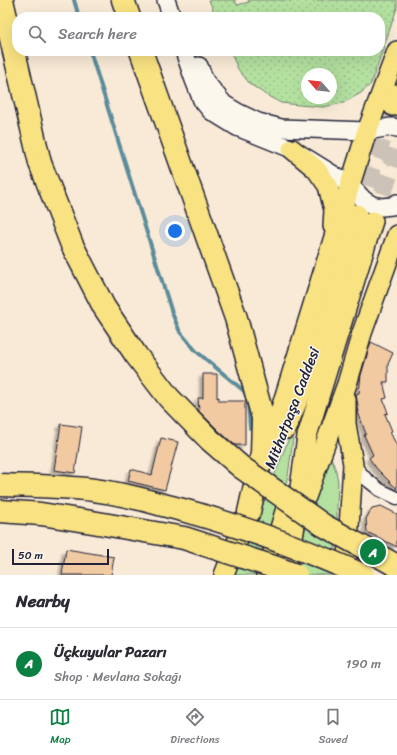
<!DOCTYPE html>
<meta charset="utf-8">
<style>
:root{--surface:#fff;--page:#f2f2f3;--text:#2b2b33;--muted:#7c7c81;--line:#e1e1e2;--accent:#0b8043}
body{margin:0;font-family:Sriracha,sans-serif;background:var(--page);color:var(--text)}
.compass{position:absolute;left:301px;top:68px;width:36px;height:36px;border-radius:50%;background:var(--surface);box-shadow:0 4px 16px #0002;rotate:298deg}
.scale{position:absolute;left:12px;bottom:10px;width:97px;box-sizing:border-box;padding-left:4px;border:2px solid #22223b;border-top:0;font-size:11px;line-height:14px;white-space:nowrap;color:#22223b;-webkit-text-stroke:3px #fbf7ec;paint-order:stroke}
.you{position:absolute;left:175px;top:231px;width:14px;height:14px;margin:-10px;border:3px solid #fff;border-radius:50%;background:#1a73e8;box-shadow:0 0 0 6px #1a73e833}
.badge{display:grid;place-items:center;width:26px;height:26px;border-radius:50%;background:var(--accent);color:#fff;font-size:13px;font-weight:700}
.pin{position:absolute;translate:-50% -50%;border:2px solid #fff;box-shadow:0 1px 4px #0006}
.list{margin:0;padding:0;list-style:none}
h2{display:flex;justify-content:space-between;align-items:center;height:52px;margin:0;padding:0 16px;font-size:17px}
h2 small{font-size:13px;font-weight:400;color:var(--muted)}
.list li{display:grid;grid-template-columns:26px 1fr auto;gap:12px;align-items:center;box-sizing:border-box;height:72px;padding:0 16px;border-top:1px solid var(--line)}
.list b{display:block;font-size:15px;white-space:nowrap}
.list p{margin:0;font-size:13px;white-space:nowrap;color:var(--muted)}
.list em{font-size:13px;font-style:normal;color:var(--muted)}
.icon{flex:none;width:22px;height:22px;fill:none;stroke:currentColor;stroke-width:2;stroke-linecap:round;stroke-linejoin:round}
.map{position:relative;flex:none;width:397px;height:575px;overflow:hidden}
.search{position:absolute;background:var(--surface);box-shadow:0 4px 16px #0002;left:12px;right:12px;top:12px;height:44px;display:flex;align-items:center;gap:10px;box-sizing:border-box;padding:0 14px;border-radius:16px;color:var(--muted);font-size:15px}
.sheet{height:124px;background:var(--surface)}
nav{display:flex;justify-content:space-around;align-items:center;box-sizing:border-box;height:56px;border-top:1px solid var(--line);background:var(--surface);font-size:11px;color:var(--muted)}
nav a{display:grid;justify-items:center;gap:2px}
nav .on{color:var(--accent)}
.map>svg:first-child{display:block}
</style>
<div class="map">
<svg width="397" height="575" viewBox="0 0 397 575">
<defs>
<pattern id="park-dots" width="8" height="8" patternUnits="userSpaceOnUse"><rect width="8" height="8" fill="#b4e1a0"/><path d="M2 2h.1M6 6h.1" fill="none" stroke="#9ac18b" stroke-width="1.8" stroke-linecap="round"/></pattern>
<filter id="shadow"><feDropShadow dx="-3.5" dy="3.5" stdDeviation="1" flood-color="#0004"/></filter>
</defs>
<rect width="100%" height="100%" fill="#f8ead6"/>
<filter id="ink" filterUnits="userSpaceOnUse"><feTurbulence type="fractalNoise" baseFrequency=".025" numOctaves="2"/><feDisplacementMap in="SourceGraphic" scale="8" xChannelSelector="R" yChannelSelector="G"/><feConvolveMatrix kernelMatrix="1 2 1 2 8 2 1 2 1" color-interpolation-filters="sRGB"/></filter>
<g filter="url(#ink)">
<g fill="#b4e1a0" stroke="#6b826e">
<path d="M295,423L288,476L258,575H235Z"/>
<path d="M329,452L336,471L338,482L337,509V521L333,575H295L313,493Z"/>
</g>
<path fill="url(#park-dots)" stroke="#6b826e" fill-rule="evenodd" d="M209,0H235L237,5L249,2L248,0H397V8L371,84L361,93L343,103L323,107L299,105L281,103L266,95L250,84L238,69L230,51H380V17H216ZM307,74H331V98H307Z"/>
<g fill="none" stroke-linecap="round" stroke-linejoin="round">
<g stroke="#5c8c9c" stroke-width="4">
<path d="M74,0L79,17"/>
<path d="M90,51L172,313L180,332L196,351L244,391L246,396"/>
<path d="M248,402L250,428"/>
</g>
</g>
<g fill="#f2caa2" stroke="#22223b" filter="url(#shadow)">
<path d="M371,342L393,353L388,364V382H383L387,398L383,399L388,413L385,414L392,431L390,432L397,446V489L377,469L369,458L373,455L364,435L366,434L358,412H359L356,394L359,393L361,375Z"/>
<path d="M203,374H217V398L219,397V401H245V445H235L219,431L199,411L198,398H203Z"/>
<path d="M61,424L82,427L75,473L54,470Z"/>
<path d="M161,438L178,442L165,490L128,481L131,469L152,475Z"/>
<path d="M381,506L397,514V547L367,532L366,519L372,508Z"/>
<path d="M66,549L114,557L111,575H62Z"/>
</g>
<g fill="none" stroke-linecap="round" stroke-linejoin="round">
<g stroke="#cdc2b7" stroke-width="19" stroke-dasharray="19 10" stroke-linecap="butt">
<path d="M357,213L393,106"/>
<path d="M373,221L397,150"/>
</g>
<defs>
<path id="street" d="M353,464L366,479L380,490L397,498"/>
<g id="secondary">
<path d="M166,0L172,17"/>
<path d="M184,51L194,80L202,100L211,111L237,127L292,149L350,185L364,200L372,205L382,207L392,206L397,203"/>
<path d="M199,66L205,81L224,104L239,113L258,122L281,128L367,131L391,127L397,128"/>
</g>
<g id="primary">
<path d="M393,106L397,94"/>
<path d="M292,149L316,169L328,186L334,210L333,226"/>
<path d="M286,429L305,383L357,214"/>
<path d="M266,457L350,185L367,131L397,51"/>
<path d="M306,497L347,384L362,333L397,235"/>
<path d="M224,575L248,514"/>
<path d="M266,575L289,498"/>
<path d="M284,575L294,532L307,436L373,221"/>
<path d="M346,575L353,464L346,424V399"/>
</g>
<g id="highway">
<path d="M2,0L40,163"/>
<path d="M123,0L129,17"/>
<path d="M141,51L236,318L263,418L262,454L249,512"/>
</g>
</defs>
<use href="#street" stroke="#22223b" stroke-width="15"/>
<use href="#secondary" stroke="#22223b" stroke-width="20"/>
<use href="#primary" stroke="#22223b" stroke-width="22"/>
<use href="#highway" stroke="#22223b" stroke-width="25"/>
<use href="#street" stroke="#fbf7ec" stroke-width="12"/>
<use href="#secondary" stroke="#fbf7ec" stroke-width="17"/>
<use href="#primary" stroke="#f8e281" stroke-width="19"/>
<use href="#highway" stroke="#f8e281" stroke-width="22"/>
<defs>
<g id="highway-bridge">
<path d="M40,163L72,245L104,307L136,355L169,398L210,440L241,467L323,525L397,566"/>
<path d="M0,485C31,486 64,486 94,490C116,493 138,498 159,504C230,521 296,546 363,575"/>
<path d="M0,511L41,514L92,522L184,538L277,568L296,575"/>
</g>
</defs>
<use href="#highway-bridge" stroke="#22223b" stroke-width="25" stroke-linecap="butt"/>
<use href="#highway-bridge" stroke="#f8e281" stroke-width="22"/>
</g>
</g>
<g text-anchor="middle" stroke-width="3" stroke-linejoin="round" paint-order="stroke">
<g font-size="15" fill="#22223b" stroke="#fbf7ec">
<text transform="translate(292 408) rotate(-69)" y="5">Mithatpaşa Caddesi</text>
</g>
</g>
</svg>
<svg class="compass" viewBox="-18 -18 36 36"><path d="M0-13l5 13h-10z" fill="#e53935"/><path d="M0 13l5-13h-10z" fill="#7c7c81"/></svg>
<div class="scale">50 m</div>
<div class="you"></div>
<div class="pin badge" style="left:373px;top:552px">A</div>
<div class="search"><svg class="icon" aria-label="search" viewBox="0 0 24 24"><circle cx="10" cy="10" r="6"/><path d="M15 15l6 6"/></svg>Search here</div>
</div>
<section class="sheet">
<h2>Nearby<small></small></h2>
<ul class="list">
<li><span class="badge">A</span><div><b>Üçkuyular Pazarı</b><p>Shop · Mevlana Sokağı</p></div><em>190 m</em></li>
</ul>
</section>
<nav>
<a class="on"><svg class="icon" aria-label="map" viewBox="0 0 24 24"><path d="M3 6l6-2 6 2 6-2v14l-6 2-6-2-6 2zM9 4v14M15 6v14"/></svg>Map</a>
<a><svg class="icon" aria-label="directions" viewBox="0 0 24 24"><path d="M12 3l9 9-9 9-9-9zM9 14v-3h6M13 9l2 2-2 2"/></svg>Directions</a>
<a><svg class="icon" aria-label="saved" viewBox="0 0 24 24"><path d="M7 4h10v16l-5-4-5 4z"/></svg>Saved</a>
</nav>
